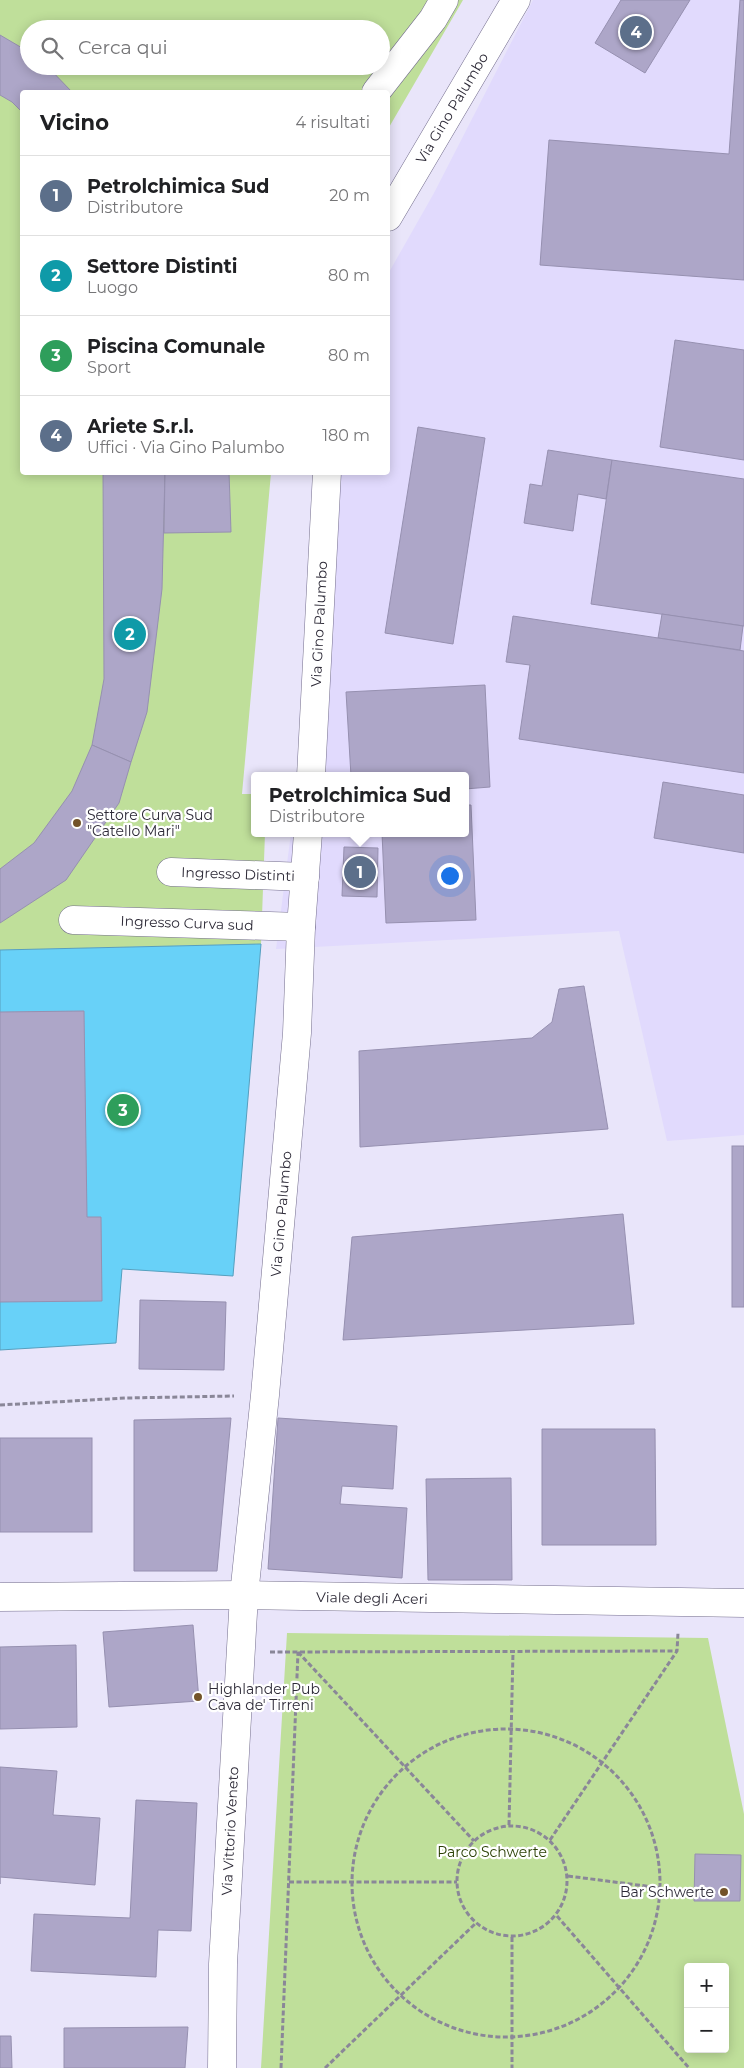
<!DOCTYPE html>
<html lang="it">
<meta charset="utf-8">
<style>
:root{--surface:#fff;--page:#f6f6f6;--text:#202124;--muted:#757577;--line:#e0e0e0;--accent:#0b8043}
body{margin:0;font-family:Montserrat,sans-serif;background:var(--page);color:var(--text)}
.controls{position:absolute;right:15px;bottom:15px;display:grid;overflow:hidden;border-radius:5px;box-shadow:0 2px 12px #0003}
.controls button{width:45px;height:45px;display:grid;place-items:center;padding:0;border:0;border-bottom:1px solid var(--line);background:var(--surface);color:var(--text);font:25px sans-serif}
.you{position:absolute;left:449px;top:875px;width:18px;height:18px;margin:-12px;border:4px solid #fff;border-radius:50%;background:#1a73e8;box-shadow:0 0 0 8px #1a73e833}
.badge{display:grid;place-items:center;width:32px;height:32px;border-radius:50%;background:var(--accent);color:#fff;font-size:16px;font-weight:700}
.pin{position:absolute;translate:-50% -50%;border:2px solid #fff;box-shadow:0 1px 5px #0006}
.popup{position:absolute;left:251px;top:772px;width:218px;height:65px;box-sizing:border-box;display:grid;place-content:center;border-radius:5px;background:var(--surface);filter:drop-shadow(0 1px 4px #0005);font-size:16px;white-space:nowrap;color:var(--muted)}
.popup b{font-size:19px;color:var(--text)}
.popup::after{content:'';position:absolute;left:50%;top:100%;margin-left:-10px;border:10px solid transparent;border-top-color:var(--surface)}
.list{margin:0;padding:0;list-style:none}
h2{display:flex;justify-content:space-between;align-items:center;height:65px;margin:0;padding:0 20px;font-size:21px}
h2 small{font-size:16px;font-weight:400;color:var(--muted)}
.list li{display:grid;grid-template-columns:32px 1fr auto;gap:15px;align-items:center;box-sizing:border-box;height:80px;padding:0 20px;border-top:1px solid var(--line)}
.list b{display:block;font-size:19px;white-space:nowrap}
.list p{margin:0;font-size:16px;white-space:nowrap;color:var(--muted)}
.list em{font-size:16px;font-style:normal;color:var(--muted)}
.icon{flex:none;width:28px;height:28px;fill:none;stroke:currentColor;stroke-width:2;stroke-linecap:round;stroke-linejoin:round}
.map{position:relative;flex:none;width:744px;height:2068px;overflow:hidden}
.search{position:absolute;background:var(--surface);box-shadow:0 2px 12px #0003;left:20px;top:20px;width:370px;height:55px;display:flex;align-items:center;gap:12px;box-sizing:border-box;padding:0 18px;border-radius:28px;color:var(--muted);font-size:19px}
.panel{position:absolute;background:var(--surface);box-shadow:0 2px 12px #0003;left:20px;top:90px;width:370px;height:385px;border-radius:5px}
.map>svg:first-child{display:block}
</style>
<div class="map">
<svg width="744" height="2068" viewBox="0 0 744 2068">
<rect width="100%" height="100%" fill="#e9e5fa"/>
<path fill="#e1dafd" d="M533,0H744V1135L667,1141L619,931L276,949L291,833H465V776H298L336,473L388,472V274L434,193Z"/>
<g fill="#bfdf9a" fill-rule="evenodd">
<path d="M0,0H463L388,129V92H22V472L271,473L242,794H255V833H265L261,944L0,950ZM29,29H381V66H29Z"/>
<path d="M287,1633L708,1638L744,1814V2068H261ZM688,1967H725V2049H688Z"/>
</g>
<path fill="#68d1f8" stroke="#569fbe" d="M261,944L233,1276L122,1269L116,1343L0,1350V950Z"/>
<g fill="#ada6c8" stroke="#9690b0">
<path d="M621,0H690L645,73L595,43Z"/>
<path d="M740,0H744V280L540,265L549,140L729,154Z"/>
<path d="M0,35L29,52V66H47L72,92H22V112L12,102L0,95Z"/>
<path d="M675,340L744,350V460L660,447Z"/>
<path d="M418,427L485,438L453,644L385,633Z"/>
<path d="M548,450L612,460L606,499L578,494L573,531L524,523L530,484L542,486Z"/>
<path d="M612,460L744,479V626L591,604Z"/>
<path d="M103,472H165L162,589L147,712L131,762L92,745L104,679Z"/>
<path d="M165,472H229L231,532L164,533Z"/>
<path d="M662,614L743,626L740,650L658,638Z"/>
<path d="M513,616L744,651V773L519,739L530,665L506,662Z"/>
<path d="M485,685L490,787L465,789V776H351L346,692Z"/>
<path d="M92,745L131,762L119,803L66,880L0,923V869L34,843L72,791Z"/>
<path d="M663,782L744,795V853L654,838Z"/>
<path d="M465,805H471L476,920L386,923L382,833H465Z"/>
<path d="M344,847L378,848L377,897L342,896Z"/>
<path d="M584,986L608,1129L360,1147L359,1051L532,1038L552,1022L559,989Z"/>
<path d="M84,1011L87,1217H101L102,1301L0,1302V1012Z"/>
<rect x="732" y="1146" width="12" height="161"/>
<path d="M623,1214L634,1324L343,1340L352,1237Z"/>
<path d="M140,1300L226,1302L224,1370L139,1369Z"/>
<path d="M231,1418L217,1571H134V1420Z"/>
<path d="M278,1418L397,1426L393,1489L342,1486L340,1504L407,1508L402,1578L268,1569Z"/>
<path d="M542,1429H655L656,1545H542Z"/>
<rect x="0" y="1438" width="92" height="94"/>
<path d="M511,1478L512,1580H428L426,1479Z"/>
<path d="M193,1625L199,1701L109,1707L103,1632Z"/>
<path d="M76,1645L77,1727L0,1729V1647Z"/>
<path d="M0,1767L57,1771L53,1815L100,1818L95,1885L0,1877V1884Z"/>
<path d="M136,1800L197,1803L191,1931L158,1930L156,1977L31,1971L34,1914L130,1918Z"/>
<path d="M695,1854L741,1855L740,1901H694Z"/>
<path d="M188,2027L185,2068H64V2028Z"/>
<path d="M0,2036H11L12,2068H0Z"/>
</g>
<g fill="none" stroke-linecap="round" stroke-linejoin="round">
<defs>
<g id="minor">
<path d="M376,92L433,19L444,0"/>
<path d="M388,217L516,0"/>
<path d="M311,776L327,472"/>
<path d="M171,872L305,877"/>
<path d="M73,920L301,927"/>
<path d="M0,1597L244,1595L744,1603"/>
<path d="M222,2068L223,1964L244,1595L265,1395L297,1033L301,927L308,833"/>
</g>
</defs>
<use href="#minor" stroke="#746e8d" stroke-width="29"/>
<g stroke="#8a8798" stroke-width="3" stroke-dasharray="5 2.5" stroke-linecap="butt">
<path d="M0,1405L126,1398L234,1396"/>
<path d="M270,1652L677,1651"/>
<path d="M298,1652L474,1841"/>
<circle cx="506" cy="1883" r="154"/>
<path d="M509,1825L513,1652"/>
<circle cx="512" cy="1881" r="55"/>
<path d="M550,1840L677,1651L678,1633"/>
<path d="M568,1876L661,1888"/>
<path d="M289,1882H457"/>
<path d="M557,1916L689,2068"/>
<path d="M512,1937V2068"/>
<path d="M281,2068L298,1652"/>
<path d="M325,2068L476,1923"/>
</g>
<use href="#minor" stroke="#fff" stroke-width="28"/>
</g>
<g fill="#735329" stroke="#fff" stroke-width="2">
<circle cx="77" cy="823" r="5"/>
<circle cx="198" cy="1697" r="5"/>
<circle cx="724" cy="1892" r="5"/>
</g>
<g text-anchor="middle" stroke-width="4.5" stroke-linejoin="round" paint-order="stroke">
<g font-size="14" fill="#2d2a37" stroke="#fff">
<text transform="translate(452 108) rotate(-59)" y="5">Via Gino Palumbo</text>
<text transform="translate(319 624) rotate(-87)" y="5">Via Gino Palumbo</text>
<text transform="translate(238 874) rotate(2)" y="5">Ingresso Distinti</text>
<text transform="translate(187 923) rotate(2)" y="5">Ingresso Curva sud</text>
<text transform="translate(281 1214) rotate(-85)" y="5">Via Gino Palumbo</text>
<text transform="translate(372 1598) rotate(1)" y="5">Viale degli Aceri</text>
<text transform="translate(230 1831) rotate(-87)" y="5">Via Vittorio Veneto</text>
</g>
<g font-size="14" fill="#2d2a37" stroke="#fff" text-anchor="start">
<text x="87" y="820">Settore Curva Sud<tspan x="87" dy="16">"Catello Mari"</tspan></text>
<text x="208" y="1694">Highlander Pub<tspan x="208" dy="16">Cava de' Tirreni</tspan></text>
<text x="714" y="1897" text-anchor="end">Bar Schwerte</text>
</g>
<g font-size="14" fill="#2a3f04" stroke="#fff">
<text x="492" y="1857">Parco Schwerte</text>
</g>
</g>
</svg>
<div class="controls">
<button>+</button>
<button>−</button>
</div>
<div class="you"></div>
<div class="pin badge" style="left:360px;top:872px;background:#5c6f8a">1</div>
<div class="popup"><b>Petrolchimica Sud</b>Distributore</div>
<div class="pin badge" style="left:130px;top:634px;background:#0f9aa8">2</div>
<div class="pin badge" style="left:123px;top:1110px;background:#2e9e5b">3</div>
<div class="pin badge" style="left:636px;top:32px;background:#5c6f8a">4</div>
<div class="search"><svg class="icon" aria-label="search" viewBox="0 0 24 24"><circle cx="10" cy="10" r="6"/><path d="M15 15l6 6"/></svg>Cerca qui</div>
<section class="panel">
<h2>Vicino<small>4 risultati</small></h2>
<ul class="list">
<li><span class="badge" style="background:#5c6f8a">1</span><div><b>Petrolchimica Sud</b><p>Distributore</p></div><em>20 m</em></li>
<li><span class="badge" style="background:#0f9aa8">2</span><div><b>Settore Distinti</b><p>Luogo</p></div><em>80 m</em></li>
<li><span class="badge" style="background:#2e9e5b">3</span><div><b>Piscina Comunale</b><p>Sport</p></div><em>80 m</em></li>
<li><span class="badge" style="background:#5c6f8a">4</span><div><b>Ariete S.r.l.</b><p>Uffici · Via Gino Palumbo</p></div><em>180 m</em></li>
</ul>
</section>
</div>
